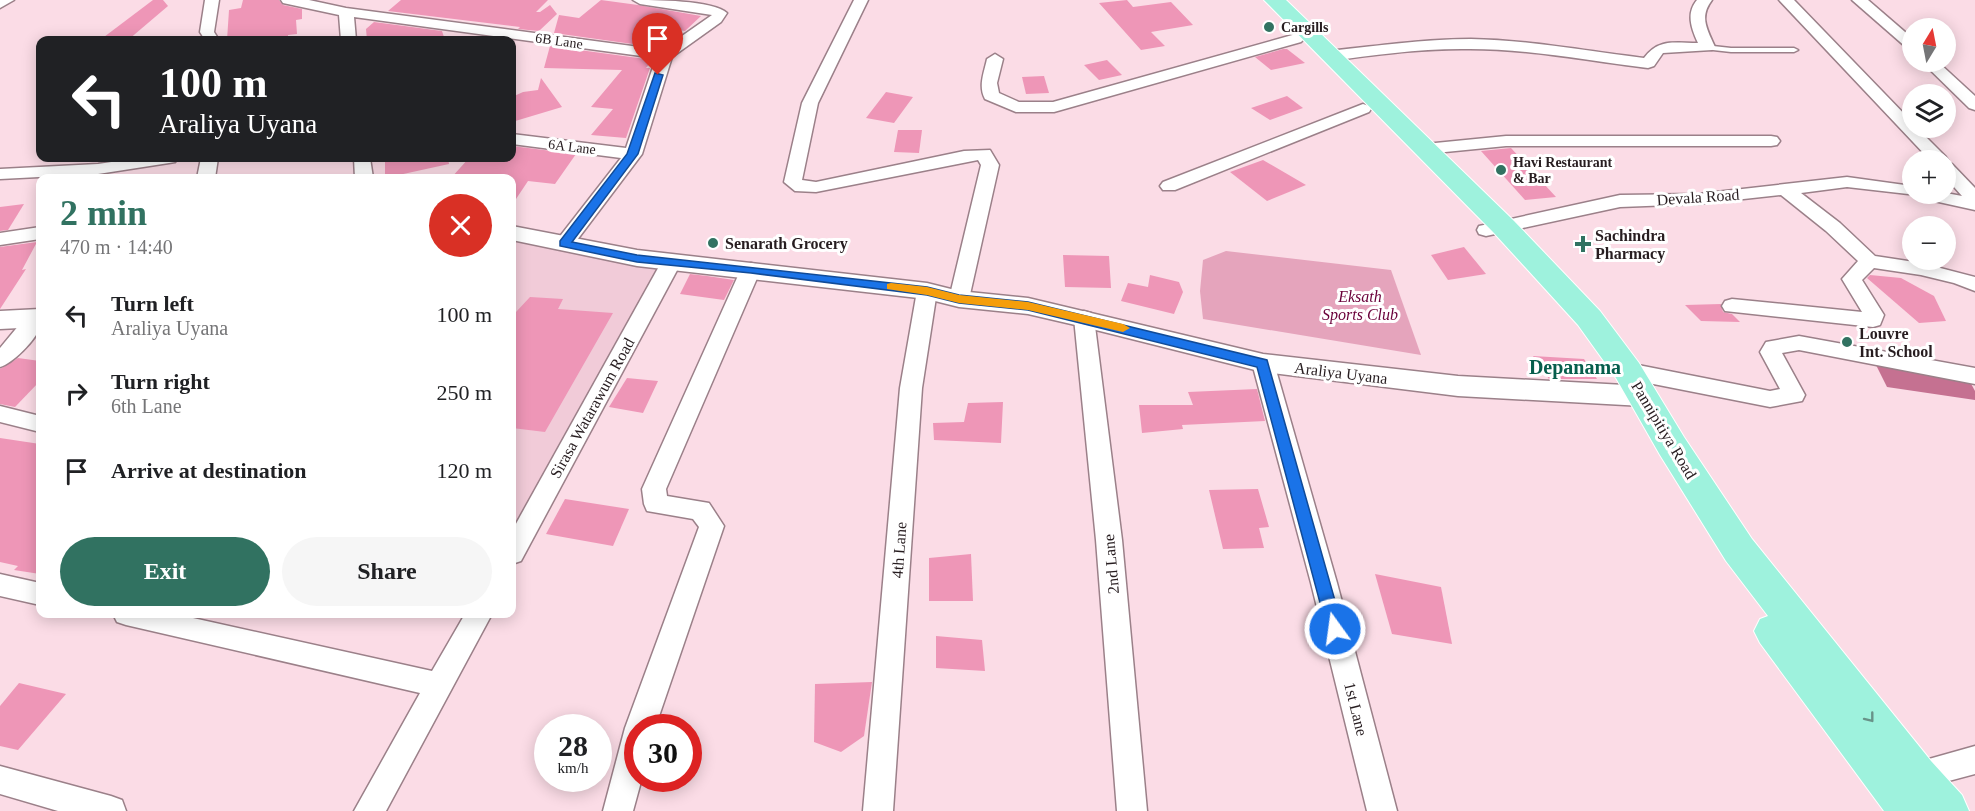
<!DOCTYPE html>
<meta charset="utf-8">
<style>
:root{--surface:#fff;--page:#f6f6f6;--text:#202124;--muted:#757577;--accent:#317261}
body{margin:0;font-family:"Times New Roman",serif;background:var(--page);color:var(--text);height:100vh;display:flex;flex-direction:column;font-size:22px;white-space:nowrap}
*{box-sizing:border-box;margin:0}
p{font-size:20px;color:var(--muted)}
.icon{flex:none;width:33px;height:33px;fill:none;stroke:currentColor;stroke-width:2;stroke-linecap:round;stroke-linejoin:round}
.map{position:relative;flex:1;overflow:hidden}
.sheet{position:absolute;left:36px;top:174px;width:480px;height:444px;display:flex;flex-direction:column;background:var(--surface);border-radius:12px;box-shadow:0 3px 15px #0003}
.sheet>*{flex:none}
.hud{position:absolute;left:36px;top:36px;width:480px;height:126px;border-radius:12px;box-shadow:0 3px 15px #0003;background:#202124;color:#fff;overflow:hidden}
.needle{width:39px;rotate:10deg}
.tools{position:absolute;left:1902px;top:18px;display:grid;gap:12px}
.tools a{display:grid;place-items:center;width:54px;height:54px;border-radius:50%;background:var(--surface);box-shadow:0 3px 15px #0003;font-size:30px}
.speed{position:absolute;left:534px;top:714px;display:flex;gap:12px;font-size:30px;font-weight:700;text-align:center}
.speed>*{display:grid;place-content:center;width:78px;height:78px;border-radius:50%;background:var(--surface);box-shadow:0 3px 15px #0003;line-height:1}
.speed small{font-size:15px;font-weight:400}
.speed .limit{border:9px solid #d22;background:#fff;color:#111}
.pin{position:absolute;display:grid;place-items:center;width:51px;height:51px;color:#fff;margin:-62px -26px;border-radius:50% 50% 50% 0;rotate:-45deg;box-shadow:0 0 6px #0007}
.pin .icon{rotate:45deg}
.me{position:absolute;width:66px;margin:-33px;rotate:346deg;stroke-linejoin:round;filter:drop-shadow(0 0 4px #0008)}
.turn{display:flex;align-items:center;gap:21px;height:126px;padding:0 24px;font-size:27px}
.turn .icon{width:78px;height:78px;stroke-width:2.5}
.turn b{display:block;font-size:42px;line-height:51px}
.round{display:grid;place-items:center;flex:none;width:63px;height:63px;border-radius:32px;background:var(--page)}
.headline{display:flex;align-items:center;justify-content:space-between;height:102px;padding:0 24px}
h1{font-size:36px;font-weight:700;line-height:45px;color:var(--accent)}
.cta{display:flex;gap:12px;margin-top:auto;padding:12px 24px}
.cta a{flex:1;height:69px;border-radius:36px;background:var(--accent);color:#fff;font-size:24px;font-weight:700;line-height:69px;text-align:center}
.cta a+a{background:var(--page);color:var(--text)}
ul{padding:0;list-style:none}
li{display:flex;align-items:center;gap:18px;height:78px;padding:0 24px}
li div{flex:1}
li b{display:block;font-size:22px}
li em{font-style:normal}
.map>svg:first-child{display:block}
.built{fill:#f1cbd8}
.green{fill:#e5a4bc}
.water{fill:#c57191}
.building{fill:#ee96b7}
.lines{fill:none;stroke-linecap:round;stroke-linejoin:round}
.service-casing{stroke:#9b8089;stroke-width:3}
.minor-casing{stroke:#9b8089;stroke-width:3}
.tertiary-casing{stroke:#9b8089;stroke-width:3}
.primary-casing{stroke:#fff;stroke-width:2}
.service{fill:#fff;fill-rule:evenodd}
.minor{fill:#fff;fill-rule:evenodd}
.tertiary{fill:#fff;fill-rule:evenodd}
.primary{fill:#9ef2dd;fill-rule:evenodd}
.oneway{stroke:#689288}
.route{fill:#1a73e8;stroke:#114b97;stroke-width:1.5}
.slow{fill:#f59e0b}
.poi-dot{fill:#317261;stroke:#fff;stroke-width:2}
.labels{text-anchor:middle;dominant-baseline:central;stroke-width:6;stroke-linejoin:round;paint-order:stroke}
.far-poi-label{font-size:14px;font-weight:bold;fill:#271d20;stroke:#fff;text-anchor:start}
.far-street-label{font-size:14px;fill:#271d20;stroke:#fff}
.street-label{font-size:16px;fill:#271d20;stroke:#fff}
.poi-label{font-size:16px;font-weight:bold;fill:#271d20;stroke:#fff;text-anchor:start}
.park-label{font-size:16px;font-style:italic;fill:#6a003a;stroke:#fff}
.quarter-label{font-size:20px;font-weight:bold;fill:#065e4c;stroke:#fff}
</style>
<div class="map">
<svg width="1975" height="811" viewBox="0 0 1975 811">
<rect width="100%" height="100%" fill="#fbdce6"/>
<polygon class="built" points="512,233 667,261 512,529"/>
<polygon class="green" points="1226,251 1391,270 1421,355 1203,319 1200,291 1203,260"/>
<polygon class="water" points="1873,359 1964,371 1975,391 1975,400 1887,387"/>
<g class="building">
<polygon points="153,0 163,0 168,6 128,40 100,40"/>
<polygon points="243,0 279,0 283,5 302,9 302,19 296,20 297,34 288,35 288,40 227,40 229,10 241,8"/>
<polygon points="401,0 548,0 536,12 540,12 550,5 557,14 539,31 518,29 520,27 388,11"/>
<polygon points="601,0 638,5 701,16 685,31 679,30 661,48 554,33 559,15 579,18"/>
<polygon points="1127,0 1133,7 1171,2 1193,25 1151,32 1165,46 1141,50 1099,3"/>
<polygon points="374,22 442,31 445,40 367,40 366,29"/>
<polygon points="550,46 653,60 646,68 650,68 626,138 591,135 613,109 591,107 622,70 544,68"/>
<polygon points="1283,49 1287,49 1305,63 1271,70 1255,57"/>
<polygon points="1107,60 1122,75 1099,80 1084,65"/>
<polygon points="1044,76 1049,93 1026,94 1022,77"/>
<polygon points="541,78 562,107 512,122 512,97 523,92 538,90"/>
<polygon points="886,92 913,97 894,123 866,118"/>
<polygon points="1287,96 1303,108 1270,120 1251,108"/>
<polygon points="898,130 922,130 919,153 894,152"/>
<polygon points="512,146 576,154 555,184 528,181 512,205 512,178 451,178 469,158 512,158"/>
<polygon points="1511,148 1556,197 1525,200 1481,151"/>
<polygon points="404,158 448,158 449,164 385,178 385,162"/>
<polygon points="1263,160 1306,185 1267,201 1230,172"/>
<polygon points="24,204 8,230 0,231 0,207"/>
<polygon points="37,242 22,270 26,269 0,309 0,247"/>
<polygon points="1464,247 1486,274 1448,280 1431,255"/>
<polygon points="1063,255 1109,256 1111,288 1065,287"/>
<polygon points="690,274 707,276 734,280 724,300 680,294"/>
<polygon points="1150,275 1179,282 1183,292 1174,314 1121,301 1128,283 1148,287"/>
<polygon points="1870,275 1901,278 1934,296 1946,321 1919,323 1867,278"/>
<polygon points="530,297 563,299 558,309 613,313 545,432 512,428 512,311 516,312"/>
<polygon points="1721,304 1723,312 1732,314 1740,322 1701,321 1685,305"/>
<polygon points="1533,356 1584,359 1597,379 1549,379"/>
<polygon points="18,358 40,361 40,381 15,407 0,404 0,369"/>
<polygon points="627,378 658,381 643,413 609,407"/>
<polygon points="1257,389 1265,421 1182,425 1183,429 1142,433 1139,405 1193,405 1188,392"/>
<polygon points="1003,402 1001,443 934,440 933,423 964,422 968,403"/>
<polygon points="0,438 40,444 40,574 14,570 18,566 0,562"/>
<polygon points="1258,489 1269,527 1259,528 1264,548 1223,549 1209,490"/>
<polygon points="565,499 629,509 613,546 546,534"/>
<polygon points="971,554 973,601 929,601 929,558"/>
<polygon points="1375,574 1441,587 1452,644 1392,634"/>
<polygon points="936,636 982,640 985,671 936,668"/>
<polygon points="872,682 864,736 841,752 814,742 815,684"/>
<polygon points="19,683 66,694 18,750 0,746 0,706"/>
</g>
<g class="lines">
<g class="service-casing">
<polygon id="service" points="1704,45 1731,48 1794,48 1798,50 1794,52 1731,52 1704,49"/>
</g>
<g class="minor-casing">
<g id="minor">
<polygon points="0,0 14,0 0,8"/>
<polygon points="205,0 219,0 214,32 219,40 205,40 200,32"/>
<path d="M281 0H309L346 8 662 50 712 15 640 4 633 0C654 0 713 0 727 13L721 22 672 57 642 154 571 248H557L554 244 621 158 512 144V134L626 148 656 58 354 17 356 40H341L339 15 283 3Z"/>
<polygon points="854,0 868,0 818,103 802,180 816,182 964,151 990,150 999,165 969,299 966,304 959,306 952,304 949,299 981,165 978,160 816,192 795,191 784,182 802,103"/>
<path d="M1697 0H1712C1699 17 1707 29 1715 47L1712 50 1663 53 1654 66 1648 68C1589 61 1530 49 1470 49 1423 48 1376 55 1329 61L1321 56 1329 51C1376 46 1423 39 1471 39 1529 40 1586 51 1644 58 1659 38 1674 43 1698 43 1691 28 1686 13 1697 0Z"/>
<polygon points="1779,0 1794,0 1912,122 1912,128 1917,128 1945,156 1948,160 1946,163 1952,164 1975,188 1975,210 1925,199 1917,195 1847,187 1801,193 1840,223 1875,256 1921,263 1975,277 1975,291 1954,283 1921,275 1874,268 1862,280 1884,315 1880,325 1873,327 1725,311 1722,306 1725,301 1732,299 1862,312 1842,279 1858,261 1826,231 1781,195 1698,204 1620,207 1486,236 1479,234 1477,230 1479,226 1620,195 1698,194 1847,177 1912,186 1912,194 1946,193 1962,196 1946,178 1946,160 1930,160"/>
<polygon points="1852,0 1868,0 1912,38 1912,49 1907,48"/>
<path d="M1296 34 1304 39 1301 42 1054 112H1016L985 99C978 86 984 73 987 59L995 54 1003 59 997 83 999 93 1019 102H1053Z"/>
<polygon points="1922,62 1938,62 1975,96 1975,110 1969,108"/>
<polygon points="1363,104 1369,106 1371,109 1369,112 1175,190 1163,190 1160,186 1163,182"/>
<polygon points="1506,136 1771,136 1777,137 1780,141 1777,145 1771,146 1506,146 1425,154 1419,153 1416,149 1419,145 1425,144"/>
<polygon points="138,158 178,158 175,162 169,163 98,174 0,179 0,169 98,164"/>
<polygon points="201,158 218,158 215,178 197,178"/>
<polygon points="354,158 370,158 373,178 355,178"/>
<polygon points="40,227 40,239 0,245 0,233"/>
<polygon points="672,255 679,257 682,261 521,561 512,564 512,531 662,261 665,257"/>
<polygon points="751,263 758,265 761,269 666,489 667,496 709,503 724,526 655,728 638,728 638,778 642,778 633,811 603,811 625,728 699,527 693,519 647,511 644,504 642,489 741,269 744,265"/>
<polygon points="927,284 934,286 937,291 922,388 893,811 863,811 900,388 917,291 920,286"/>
<path d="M36 311 40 312C40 316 42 323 40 327 36 340 12 364 0 367V348L29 313Z"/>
<polygon points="1084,311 1091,313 1094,318 1122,540 1147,811 1117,811 1096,540 1074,318 1077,313"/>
<polygon points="1799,336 1975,368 1975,384 1799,350 1782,353 1805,395 1802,401 1770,407 1628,379 1620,376 1617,371 1620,366 1628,363 1770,391 1780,389 1760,352 1766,342"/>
<polygon points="1263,356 1271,358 1274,363 1337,583 1397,811 1367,811 1311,583 1252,363 1255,358"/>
<polygon points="0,406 40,416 40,432 0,422"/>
<polygon points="0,574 40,583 40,605 0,596"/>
<polygon points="113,614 175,614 432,671 465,614 492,614 386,811 354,811 420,693 126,625 117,622"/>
<polygon points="1975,746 1975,774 1915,790 1904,786 1900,776 1904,766"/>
<polygon points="0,766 111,796 122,800 126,811 58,811 0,794"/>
</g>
</g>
<g class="tertiary-casing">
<g id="tertiary">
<polygon points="512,226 637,250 927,283 959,291 1028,298 1263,354 1458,376 1643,386 1653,389 1657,396 1653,403 1643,406 1458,396 1263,372 1084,327 1028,314 959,307 927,299 637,266 512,240"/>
<polygon points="40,309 40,327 0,329 0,311"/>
</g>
</g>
<g class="primary-casing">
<polygon id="primary" points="1264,0 1286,0 1514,221 1600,311 1639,363 1684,437 1752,539 1931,761 1962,795 1969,811 1884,811 1760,643 1754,631 1760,619 1768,616 1726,561 1660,455 1616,378 1578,325 1494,233"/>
</g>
<use href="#service" class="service"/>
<use href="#minor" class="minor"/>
<use href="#tertiary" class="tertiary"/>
<use href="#primary" class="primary"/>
</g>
<defs><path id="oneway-chevron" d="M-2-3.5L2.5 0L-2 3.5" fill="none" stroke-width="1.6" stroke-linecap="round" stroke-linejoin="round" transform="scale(1.5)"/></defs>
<use class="oneway" href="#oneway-chevron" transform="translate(1870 718) rotate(52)"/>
<polygon class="route" points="655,73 663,75 638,154 572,242 637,255 927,287 959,295 1028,302 1267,360 1343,629 1341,634 1335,636 1330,634 1327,629 1257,367 1028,310 959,303 927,295 751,273 637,262 560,246 560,241 627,154"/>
<polygon class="slow" points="891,283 927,287 959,295 1028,302 1123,324 1130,328 1123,332 1028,310 959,303 927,295 887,289 887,284"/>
<g class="poi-dot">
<circle cx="1269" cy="27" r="6"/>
<circle cx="1501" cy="170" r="6"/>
<circle cx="713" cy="243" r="6"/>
<path d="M1580 235h6v6h6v6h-6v6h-6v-6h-6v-6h6z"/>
<circle cx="1847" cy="342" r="6"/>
</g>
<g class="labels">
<g class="far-poi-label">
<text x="1281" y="27">Cargills</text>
<text x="1513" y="162">Havi Restaurant<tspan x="1513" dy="16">&amp; Bar</tspan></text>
</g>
<g class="far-street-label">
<text transform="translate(559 41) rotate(8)">6B Lane</text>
<text transform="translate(572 147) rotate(7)">6A Lane</text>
</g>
<g class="street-label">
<text transform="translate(1698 197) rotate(-4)">Devala Road</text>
<text transform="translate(1341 373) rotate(7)">Araliya Uyana</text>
<text transform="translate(592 408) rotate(-61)">Sirasa Watarawum Road</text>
<text transform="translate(1664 430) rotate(59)">Pannipitiya Road</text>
<text transform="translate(899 550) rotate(-86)">4th Lane</text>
<text transform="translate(1111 564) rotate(-95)">2nd Lane</text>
<text transform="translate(1356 709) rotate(76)">1st Lane</text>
</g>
<g class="poi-label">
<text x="1595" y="235">Sachindra<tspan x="1595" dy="18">Pharmacy</tspan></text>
<text x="725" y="243">Senarath Grocery</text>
<text x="1859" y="333">Louvre<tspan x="1859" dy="18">Int. School</tspan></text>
</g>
<g class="park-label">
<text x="1360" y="296">Eksath<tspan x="1360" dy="18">Sports Club</tspan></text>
</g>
<g class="quarter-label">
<text x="1575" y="367">Depanama</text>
</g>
</g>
</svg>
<div class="tools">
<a><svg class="needle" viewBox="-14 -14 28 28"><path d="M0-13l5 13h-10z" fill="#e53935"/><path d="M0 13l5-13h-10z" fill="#757577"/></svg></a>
<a><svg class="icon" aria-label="layers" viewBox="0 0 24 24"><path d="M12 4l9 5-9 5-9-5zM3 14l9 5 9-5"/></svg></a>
<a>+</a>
<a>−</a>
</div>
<div class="speed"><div>28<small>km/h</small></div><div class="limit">30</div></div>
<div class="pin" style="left:658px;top:75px;background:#d93025"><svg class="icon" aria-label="arrive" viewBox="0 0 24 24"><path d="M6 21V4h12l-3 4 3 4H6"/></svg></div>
<svg class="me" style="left:1335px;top:629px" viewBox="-20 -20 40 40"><circle r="17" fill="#1a73e8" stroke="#fff" stroke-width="3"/><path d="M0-11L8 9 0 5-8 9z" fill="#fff"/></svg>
<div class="hud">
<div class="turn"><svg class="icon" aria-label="left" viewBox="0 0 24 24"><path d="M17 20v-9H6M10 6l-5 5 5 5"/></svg><div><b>100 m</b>Araliya Uyana</div></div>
</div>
<section class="sheet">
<div class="headline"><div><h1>2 min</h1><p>470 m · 14:40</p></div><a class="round" style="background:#d93025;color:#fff"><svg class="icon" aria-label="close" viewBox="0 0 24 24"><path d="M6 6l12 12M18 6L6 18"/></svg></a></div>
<ul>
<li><svg class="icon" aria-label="left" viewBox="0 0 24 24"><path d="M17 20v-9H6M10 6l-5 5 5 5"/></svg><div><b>Turn left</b><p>Araliya Uyana</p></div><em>100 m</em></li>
<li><svg class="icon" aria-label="right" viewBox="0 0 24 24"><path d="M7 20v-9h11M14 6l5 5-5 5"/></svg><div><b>Turn right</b><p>6th Lane</p></div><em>250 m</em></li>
<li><svg class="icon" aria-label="arrive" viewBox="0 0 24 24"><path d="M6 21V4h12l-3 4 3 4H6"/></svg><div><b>Arrive at destination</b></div><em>120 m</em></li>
</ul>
<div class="cta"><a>Exit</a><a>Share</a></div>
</section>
</div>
